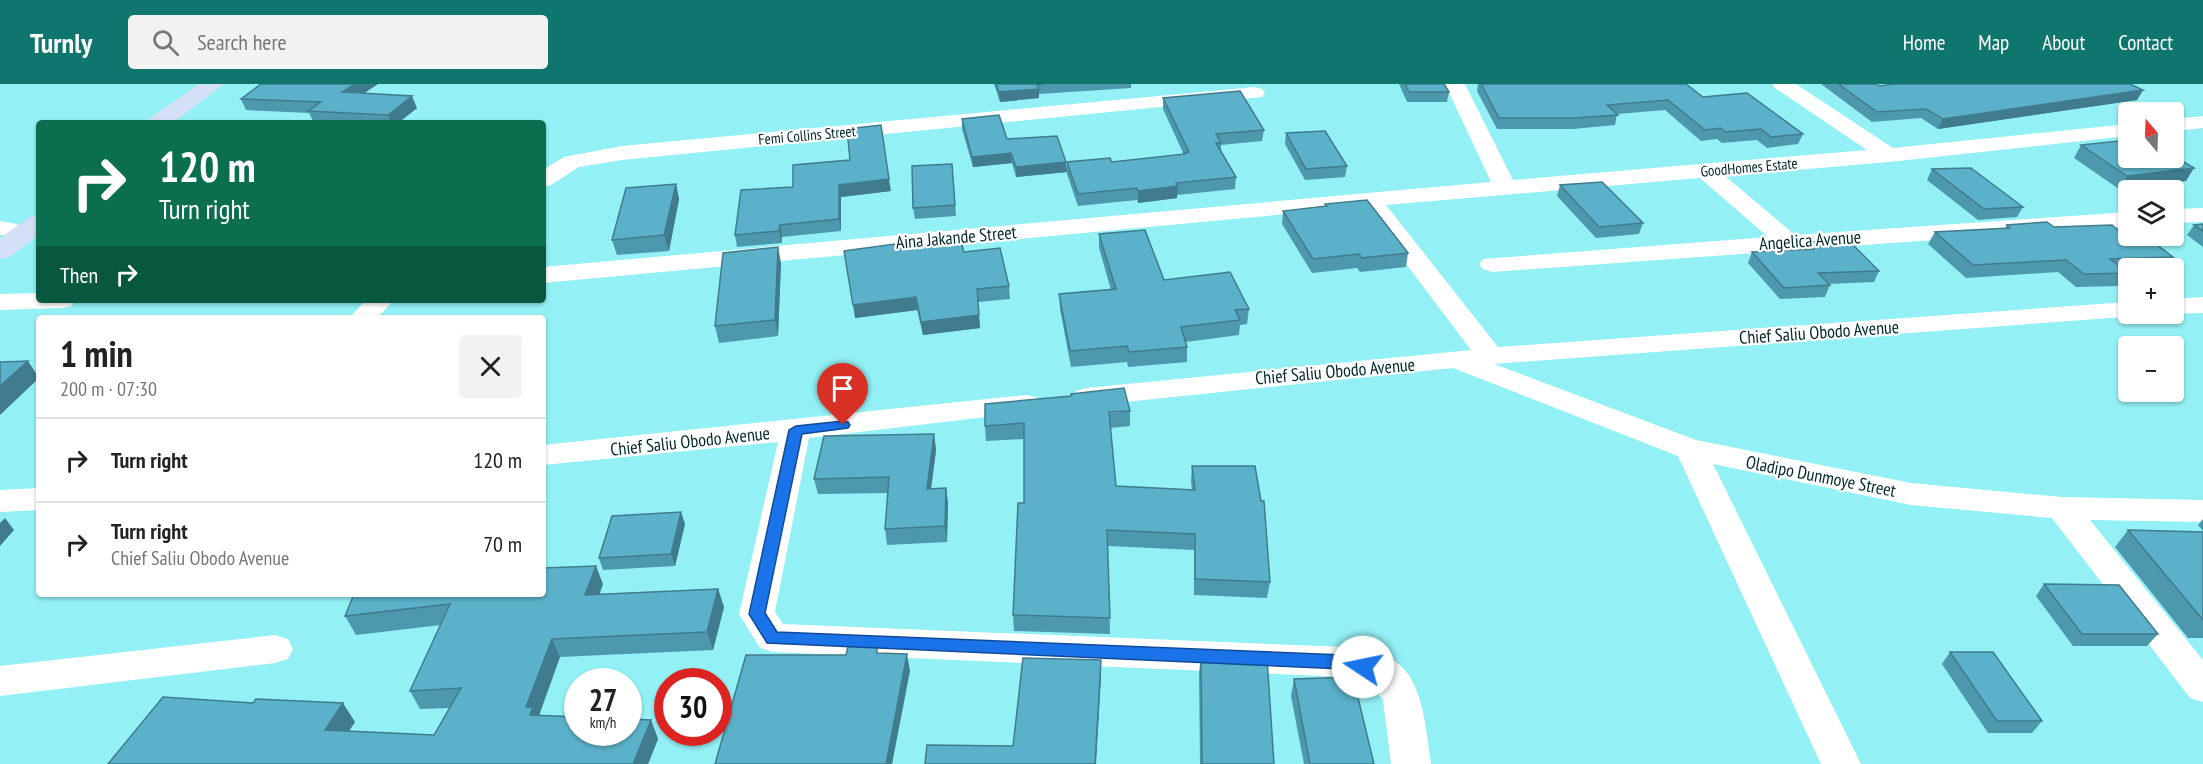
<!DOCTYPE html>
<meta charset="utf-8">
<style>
:root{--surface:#fff;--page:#f2f2f2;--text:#222;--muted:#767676;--line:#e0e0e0;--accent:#0f766e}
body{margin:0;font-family:"PT Sans Narrow",sans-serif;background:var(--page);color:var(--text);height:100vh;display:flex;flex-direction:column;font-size:22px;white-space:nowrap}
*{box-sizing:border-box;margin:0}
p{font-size:20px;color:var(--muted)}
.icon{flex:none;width:33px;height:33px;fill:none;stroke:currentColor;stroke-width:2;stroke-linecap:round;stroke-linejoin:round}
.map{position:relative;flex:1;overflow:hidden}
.side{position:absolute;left:36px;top:231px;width:510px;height:282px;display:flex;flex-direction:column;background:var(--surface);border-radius:6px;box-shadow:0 2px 4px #0004}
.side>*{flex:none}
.hud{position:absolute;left:36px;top:36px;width:510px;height:183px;border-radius:6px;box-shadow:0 2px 4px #0004;background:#0b6e4f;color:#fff;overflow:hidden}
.needle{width:39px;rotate:341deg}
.controls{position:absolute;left:2118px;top:18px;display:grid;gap:12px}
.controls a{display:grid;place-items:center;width:66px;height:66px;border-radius:6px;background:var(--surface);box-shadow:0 2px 4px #0004;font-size:30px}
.speed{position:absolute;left:564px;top:584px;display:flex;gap:12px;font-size:30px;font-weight:700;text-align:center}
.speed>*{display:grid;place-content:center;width:78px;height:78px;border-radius:50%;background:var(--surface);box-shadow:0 2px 4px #0004;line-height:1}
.speed small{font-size:15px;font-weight:400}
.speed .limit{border:9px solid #d22;background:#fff;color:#111}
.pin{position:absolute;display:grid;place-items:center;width:51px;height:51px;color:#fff;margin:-62px -26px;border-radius:50% 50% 50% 0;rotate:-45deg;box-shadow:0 0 6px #0007}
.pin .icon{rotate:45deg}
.me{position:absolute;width:66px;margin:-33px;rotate:281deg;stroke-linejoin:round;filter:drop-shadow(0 0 4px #0008)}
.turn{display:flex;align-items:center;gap:21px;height:126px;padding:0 24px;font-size:27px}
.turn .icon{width:78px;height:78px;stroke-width:2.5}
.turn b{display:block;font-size:42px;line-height:51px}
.then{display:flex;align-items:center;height:57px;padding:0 24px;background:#0003;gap:12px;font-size:22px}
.round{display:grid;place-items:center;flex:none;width:63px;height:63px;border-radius:6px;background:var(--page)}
.head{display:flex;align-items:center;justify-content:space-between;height:102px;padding:0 24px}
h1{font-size:36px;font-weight:700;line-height:45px}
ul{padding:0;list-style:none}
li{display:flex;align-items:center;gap:18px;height:84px;padding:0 24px;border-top:2px solid var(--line)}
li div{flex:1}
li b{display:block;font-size:22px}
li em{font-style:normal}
header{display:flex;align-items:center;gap:36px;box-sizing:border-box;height:84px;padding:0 30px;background:var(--accent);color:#fff}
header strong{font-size:28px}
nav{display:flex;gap:33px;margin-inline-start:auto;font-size:21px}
.search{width:420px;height:54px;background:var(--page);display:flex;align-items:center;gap:15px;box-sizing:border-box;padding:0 21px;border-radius:6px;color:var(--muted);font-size:22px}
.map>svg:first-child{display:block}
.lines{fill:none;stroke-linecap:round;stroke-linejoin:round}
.minor{fill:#fff;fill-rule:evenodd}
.major{fill:#d3e0f5;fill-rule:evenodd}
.wall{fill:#4e98ad}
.shaded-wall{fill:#407c8d}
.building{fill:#5bb1c9;stroke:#407c8d;stroke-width:1.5}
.route{fill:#1a73e8;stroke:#114b97;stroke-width:1.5}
.labels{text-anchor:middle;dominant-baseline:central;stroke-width:4.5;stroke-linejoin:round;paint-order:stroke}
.far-street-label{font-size:15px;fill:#002729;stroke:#fff}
.street-label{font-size:18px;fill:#002729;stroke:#fff}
</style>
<header>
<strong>Turnly</strong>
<div class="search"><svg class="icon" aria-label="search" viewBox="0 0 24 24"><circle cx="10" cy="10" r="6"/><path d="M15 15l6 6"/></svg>Search here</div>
<nav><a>Home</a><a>Map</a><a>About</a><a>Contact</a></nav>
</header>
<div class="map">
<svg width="2203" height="680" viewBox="0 0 2203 680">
<rect width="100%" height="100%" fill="#93f1f5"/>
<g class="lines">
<g class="minor">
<polygon points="1445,0 1465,0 1513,96 1867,66 1775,4 1772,0 1796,0 1893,64 2128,40 2128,52 1889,78 1725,92 1795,151 2128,128 2128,142 1492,188 1483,185 1479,180 1483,175 1768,153 1700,94 1386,121 1498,263 2128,218 2128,230 2139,230 2137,232 1494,280 1696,356 1911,399 2062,413 2203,416 2203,438 2090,436 2203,576 2203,618 2190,614 2052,434 1911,421 1713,380 1861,680 1821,680 1678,372 1453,284 1086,322 1076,319 1071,313 1076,307 1086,304 1471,266 1363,123 543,199 543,183 1491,98"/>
<polygon points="1255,3 1262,5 1265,9 1262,13 622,76 579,83 551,101 543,103 543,86 564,73 622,62"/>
<polygon points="2203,32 2203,44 2174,47 2174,35"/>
<polygon points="2203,124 2203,138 2174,139 2174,125"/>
<polygon points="0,137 17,140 20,145 17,150 0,151"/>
<polygon points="39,209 39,216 75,216 71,222 62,224 0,226 0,210"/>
<polygon points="2203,213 2203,229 2168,230 2174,230 2174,215"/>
<polygon points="366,216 394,216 377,234 349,234"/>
<path d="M1026 311 1036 313 1041 320 1036 327 809 354 775 528 783 540 1344 563C1359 567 1380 569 1394 577 1424 594 1426 649 1431 680H1391L1383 616 1370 600 1344 593 773 568 760 564 739 530 778 358 543 381V361Z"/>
<polygon points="39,404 39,426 0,428 0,406"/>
<polygon points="275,551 288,555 293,565 288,575 275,579 0,612 0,582"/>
</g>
<g class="major">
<polygon points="199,0 224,0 173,39 146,39 150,34"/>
<polygon points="39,131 39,151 10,173 0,175 0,154 30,133"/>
</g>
</g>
<g class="wall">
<polygon points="261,0 378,0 363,10 417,24 398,39 314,39 309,29 246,26 241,15"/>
<polygon points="994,0 1131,0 1131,4 1039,10 1039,14 1000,18"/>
<polygon points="1399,0 1444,0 1449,8 1447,18 1407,18"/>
<polygon points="1478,0 1686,0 1703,13 1803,50 1798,60 1767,64 1757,56 1722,59 1717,55 1701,57 1665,26 1617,30 1615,41 1573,45 1497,45 1477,7"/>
<polygon points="1821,0 1877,0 1879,2 2143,6 2137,16 1938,45 1921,34 1872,38"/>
<polygon points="1163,14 1264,46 1262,57 1221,61 1221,66 1236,93 1235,105 1177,111 1177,114 1138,119 1137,116 1078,122 1067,90 1067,78 1112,78 1184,71 1163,25"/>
<polygon points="962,35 1007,55 1066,78 1067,88 1016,93 1012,79 973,83 962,45"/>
<polygon points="1286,49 1347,82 1345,93 1305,96 1285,60"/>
<polygon points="2081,61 2186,97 2119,105 2074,74"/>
<polygon points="952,80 956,132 915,135 913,124"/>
<polygon points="1932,85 2023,123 2017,133 1978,136 1927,96"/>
<polygon points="676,100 679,115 669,167 617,171 612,156"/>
<polygon points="1560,101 1643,139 1639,150 1596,154 1557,112"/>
<polygon points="741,106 891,107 841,113 841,147 782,153 782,159 737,163 735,151"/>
<polygon points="1325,120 1408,169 1406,183 1360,188 1357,184 1312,189 1282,140 1283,127 1325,122"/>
<polygon points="2203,140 2203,163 2187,151 2194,141"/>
<polygon points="2007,141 2120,148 2173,173 2166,184 2128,184 2128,187 2125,187 2128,189 2119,202 2076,203 2058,188 1966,194 1928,160 1935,148 2005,144"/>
<polygon points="1099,150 1164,196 1249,225 1247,240 1240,241 1239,251 1186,258 1187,263 1187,278 1128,283 1127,278 1071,283 1060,225 1059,210 1111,206 1099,164"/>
<polygon points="1807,158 1879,187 1874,198 1828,200 1830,201 1825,213 1780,215 1748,179 1752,168 1804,166"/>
<polygon points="896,165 1009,202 1010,215 978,218 980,244 923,251 917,226 855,234"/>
<polygon points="781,179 778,252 719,259 715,242"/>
<polygon points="1130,327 1130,342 1110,344 1116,402 1192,406 1191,398 1192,382 1270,498 1267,514 1194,511 1194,466 1108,462 1110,550 1014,547 1013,531 1024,419 1024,355 986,357 985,342"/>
<polygon points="934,350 936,366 931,405 946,404 948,419 947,458 887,461 885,445 888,409 818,410 814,395"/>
<polygon points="2203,435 2203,447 2198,441"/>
<polygon points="685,440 675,482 603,486 599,474"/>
<polygon points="2128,446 2203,448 2203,554 2188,554 2115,463"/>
<polygon points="603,500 599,510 718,505 724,523 713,566 560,573 539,632 651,636 658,655 648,680 108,680 355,638 348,647 434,651 450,624 420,625 410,607 441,541 356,551 345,532"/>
<polygon points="2044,500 2158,550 2147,562 2073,562 2036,512"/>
<polygon points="1950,568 2042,637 2032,649 1988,649 1942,580"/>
<polygon points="1201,572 1274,680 1200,680 1199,589"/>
<polygon points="1294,595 1374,680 1304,680 1291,612"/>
</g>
<g class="shaded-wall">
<polygon points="355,0 378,0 347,20 342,8"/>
<polygon points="1039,5 1039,14 1000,18 999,8"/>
<polygon points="2143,6 2137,16 1938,45 1943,35"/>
<polygon points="412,12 417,24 398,39 391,39 388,31"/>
<polygon points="1011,69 1012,79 973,83 972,73"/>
<polygon points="1066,78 1067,88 1016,93 1016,83"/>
<polygon points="2194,84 2186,97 2119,105 2127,92"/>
<polygon points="889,95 891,107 841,113 841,147 839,135 839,101"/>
<polygon points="676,100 679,115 669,167 664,151"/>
<polygon points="1178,102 1177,114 1138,119 1138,107"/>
<polygon points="780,141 782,153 782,159 779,147"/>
<polygon points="778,163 781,179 778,252 775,236"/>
<polygon points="916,213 917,226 855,234 853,221"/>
<polygon points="979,231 980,244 923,251 921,238"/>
<polygon points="28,277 39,294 0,331 0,302"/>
<polygon points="934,350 936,366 929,420 927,405"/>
<polygon points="946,404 948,419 947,458 945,442"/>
<polygon points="681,428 685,440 675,482 671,470"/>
<polygon points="5,434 14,446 0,462 0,439"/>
<polygon points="596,482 603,500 593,529 585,511"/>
<polygon points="718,505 724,523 713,566 707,548"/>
<polygon points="552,555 560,573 538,633 539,649 526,623"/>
<polygon points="907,570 910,587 892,680 886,680"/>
<polygon points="1101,576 1101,593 1096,680 1095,680"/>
<polygon points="343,619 355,638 338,664 325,646"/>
<polygon points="651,636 658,655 648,680 633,680"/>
</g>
<g class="building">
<polygon points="261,0 355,0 342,8 412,12 388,31 308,27 321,18 241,15"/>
<polygon points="996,0 1045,0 1037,1 1039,5 999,8"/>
<polygon points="1405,0 1444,0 1449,8 1409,8"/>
<polygon points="1481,0 1686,0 1703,13 1747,9 1803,50 1771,53 1761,45 1725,48 1721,44 1705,46 1668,16 1607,21 1618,31 1575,34 1499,34"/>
<polygon points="1838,0 1877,0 1879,2 1895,0 2130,0 2143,6 1943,35 1926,25 1877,28"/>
<polygon points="1240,7 1264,46 1216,50 1221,59 1216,59 1236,93 1176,99 1178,102 1138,107 1137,104 1078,110 1067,78 1110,74 1112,78 1185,70 1184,69 1189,68 1163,14"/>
<polygon points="999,31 1007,55 1057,52 1066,78 1016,83 1011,69 972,73 962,35"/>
<polygon points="881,41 889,95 839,101 839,135 780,141 779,147 735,151 741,106 793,103 793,81 850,76 847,45"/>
<polygon points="1325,47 1347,82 1306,85 1286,49"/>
<polygon points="2128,56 2128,74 2174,74 2174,72 2194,84 2127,92 2081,61"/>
<polygon points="952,80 955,121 913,124 912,82"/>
<polygon points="1971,84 2023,123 1984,125 1932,85"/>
<polygon points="1602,98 1643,139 1599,143 1560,101"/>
<polygon points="676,100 664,151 612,156 626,104"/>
<polygon points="1367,116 1408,169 1362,174 1359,170 1313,175 1283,127 1327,122 1325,120"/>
<polygon points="2047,138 2054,143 2112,141 2120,148 2128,147 2128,152 2145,152 2173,173 2110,175 2128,189 2084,190 2066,176 1973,181 1935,148 2010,144 2007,141"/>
<polygon points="2203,140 2203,147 2194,141"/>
<polygon points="1145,146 1164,196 1230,188 1249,225 1235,226 1240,236 1181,243 1187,263 1129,268 1127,262 1070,267 1059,210 1116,205 1099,150"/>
<polygon points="1849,157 1879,187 1818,189 1830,201 1784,204 1752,168 1814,165 1807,158"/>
<polygon points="961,158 964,168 1000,164 1009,202 977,205 979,231 921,238 916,213 853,221 844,167 895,160 896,165"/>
<polygon points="778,163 775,236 715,242 723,169"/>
<polygon points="28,277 0,302 0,278"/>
<polygon points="1124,304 1130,327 1109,328 1116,402 1195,406 1192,382 1255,382 1261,417 1264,417 1270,498 1195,495 1195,450 1107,446 1110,534 1013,531 1018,419 1024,419 1024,339 985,342 985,320 1071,312 1071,310"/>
<polygon points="934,350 927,405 946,404 945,442 885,445 889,393 814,395 824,352"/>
<polygon points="681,428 671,470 599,474 612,432"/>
<polygon points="2128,446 2203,448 2203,536"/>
<polygon points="596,482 585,511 718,505 707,548 552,555 526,623 533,623 530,631 578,633 578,648 628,648 628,635 651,636 633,680 108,680 163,613 253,619 256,615 343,619 325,646 434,651 461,604 410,607 450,520 345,532 354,510 543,510 543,484"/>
<polygon points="2044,500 2119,501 2158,550 2082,550"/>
<polygon points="848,562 877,563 877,569 907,570 886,680 715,680 746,571 846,571"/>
<polygon points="1950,568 1993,568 2042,637 1997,637"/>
<polygon points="1201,572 1267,574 1274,680 1202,680"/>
<polygon points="1023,574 1101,576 1095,680 925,680 927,661 1013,662"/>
<polygon points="1353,593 1374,680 1310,680 1294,595"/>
</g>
<polygon class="route" points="843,337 848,338 850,341 848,344 802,350 765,529 777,548 1344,571 1369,578 1371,583 1369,588 1363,590 1344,585 767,559 749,530 789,346 796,342"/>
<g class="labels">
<g class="far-street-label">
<text transform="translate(807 51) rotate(-5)">Femi Collins Street</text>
<text transform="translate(1749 83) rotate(-5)">GoodHomes Estate</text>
</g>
<g class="street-label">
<text transform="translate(956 153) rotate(-5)">Aina Jakande Street</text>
<text transform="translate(1810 156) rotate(-4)">Angelica Avenue</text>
<text transform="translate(1819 248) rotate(-4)">Chief Saliu Obodo Avenue</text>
<text transform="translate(1335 287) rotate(-5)">Chief Saliu Obodo Avenue</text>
<text transform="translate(690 357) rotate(-6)">Chief Saliu Obodo Avenue</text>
<text transform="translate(1821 392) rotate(11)">Oladipo Dunmoye Street</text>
</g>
</g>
</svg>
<div class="controls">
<a><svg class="needle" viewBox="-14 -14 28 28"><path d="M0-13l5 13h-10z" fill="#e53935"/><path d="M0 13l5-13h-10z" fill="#767676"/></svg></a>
<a><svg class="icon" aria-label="layers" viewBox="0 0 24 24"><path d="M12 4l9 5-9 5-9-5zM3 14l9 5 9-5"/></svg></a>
<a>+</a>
<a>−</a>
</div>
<div class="speed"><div>27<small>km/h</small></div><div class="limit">30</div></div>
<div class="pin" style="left:843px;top:341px;background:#d93025"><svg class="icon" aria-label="arrive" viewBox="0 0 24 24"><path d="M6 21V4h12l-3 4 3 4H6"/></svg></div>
<svg class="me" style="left:1363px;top:583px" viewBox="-20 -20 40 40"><circle r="19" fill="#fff"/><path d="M0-13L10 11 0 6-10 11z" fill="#1a73e8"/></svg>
<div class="hud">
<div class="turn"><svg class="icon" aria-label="right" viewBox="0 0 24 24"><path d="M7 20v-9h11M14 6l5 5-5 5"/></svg><div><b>120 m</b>Turn right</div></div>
<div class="then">Then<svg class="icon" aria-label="right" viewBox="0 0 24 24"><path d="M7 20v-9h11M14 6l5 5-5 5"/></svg></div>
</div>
<section class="side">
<div class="head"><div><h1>1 min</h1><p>200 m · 07:30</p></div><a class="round"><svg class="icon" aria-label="close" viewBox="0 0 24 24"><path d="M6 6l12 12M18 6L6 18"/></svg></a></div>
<ul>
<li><svg class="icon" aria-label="right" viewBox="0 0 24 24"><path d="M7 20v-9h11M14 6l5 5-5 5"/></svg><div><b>Turn right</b></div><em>120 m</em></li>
<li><svg class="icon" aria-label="right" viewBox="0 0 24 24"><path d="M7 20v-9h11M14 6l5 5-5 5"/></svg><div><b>Turn right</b><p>Chief Saliu Obodo Avenue</p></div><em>70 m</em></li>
</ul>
</section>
</div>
